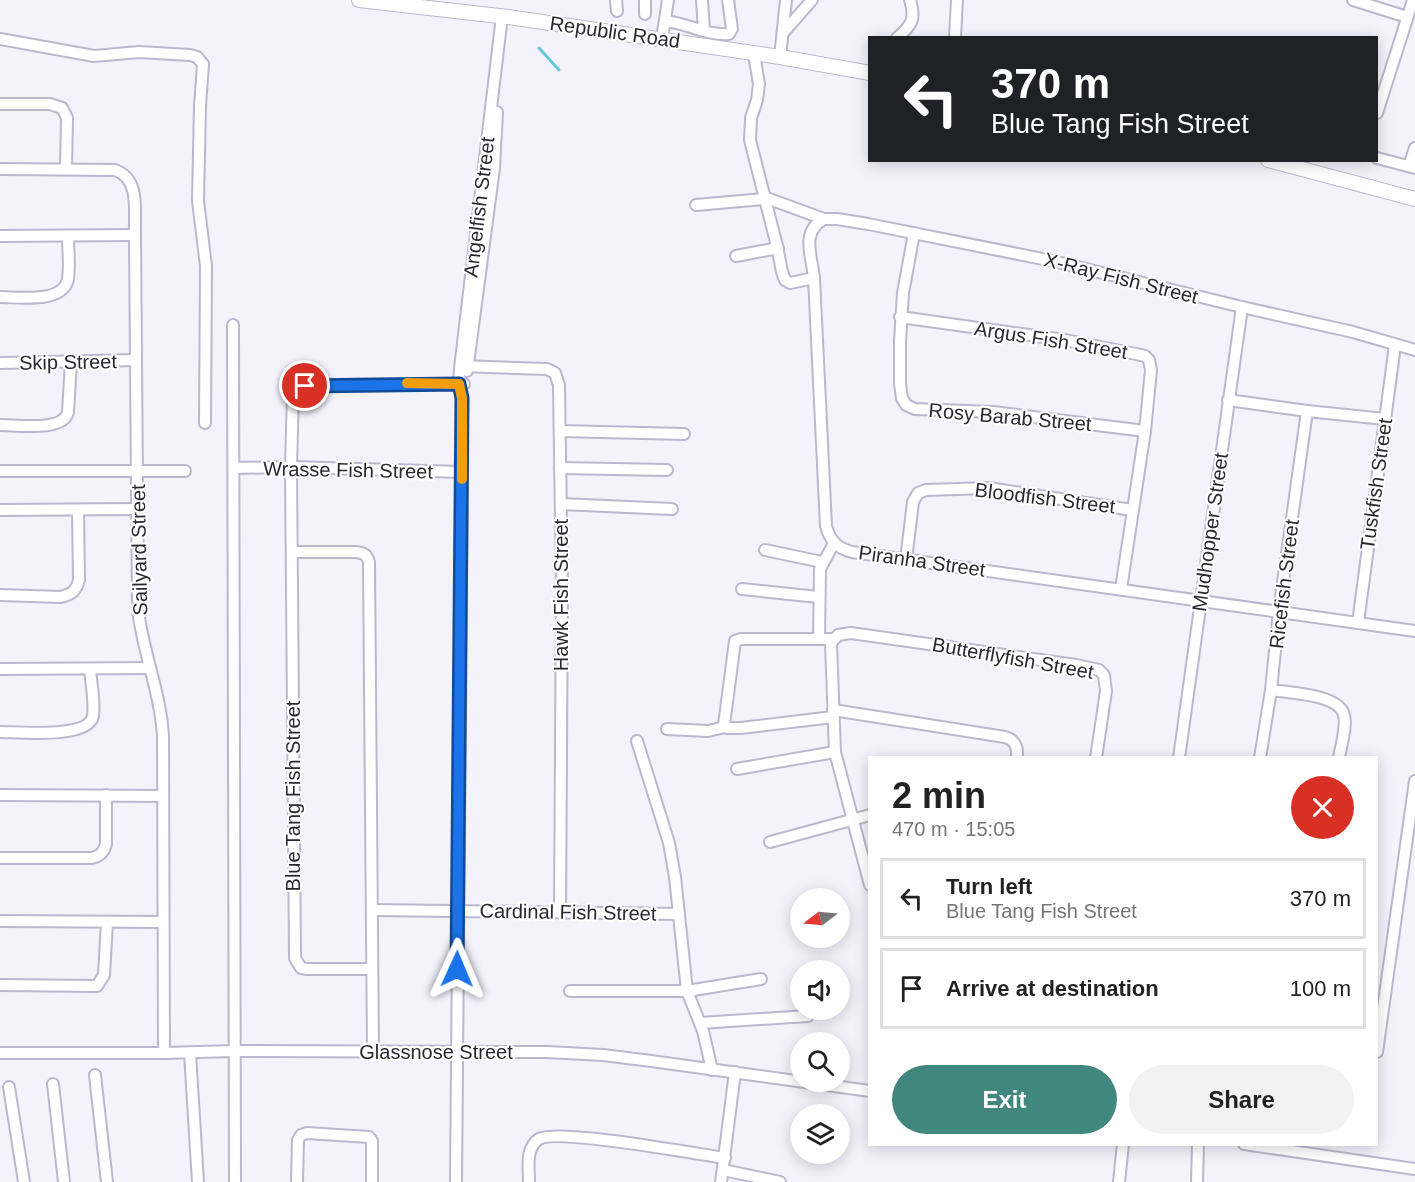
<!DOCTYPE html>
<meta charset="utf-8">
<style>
:root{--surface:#fff;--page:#f2f2f2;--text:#222;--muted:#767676;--line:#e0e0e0;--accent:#42877d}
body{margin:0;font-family:Helvetica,sans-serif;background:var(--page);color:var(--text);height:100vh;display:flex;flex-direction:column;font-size:22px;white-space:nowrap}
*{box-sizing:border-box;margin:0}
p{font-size:20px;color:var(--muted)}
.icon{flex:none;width:33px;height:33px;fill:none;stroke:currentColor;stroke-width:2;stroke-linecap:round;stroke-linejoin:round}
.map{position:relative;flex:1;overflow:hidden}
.details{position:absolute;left:868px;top:756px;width:510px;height:390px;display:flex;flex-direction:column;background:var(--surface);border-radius:0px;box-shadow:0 3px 15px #0003}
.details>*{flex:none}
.hud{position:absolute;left:868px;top:36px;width:510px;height:126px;border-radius:0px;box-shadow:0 3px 15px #0003;background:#202124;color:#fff;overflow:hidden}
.needle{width:39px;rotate:254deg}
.tools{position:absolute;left:790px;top:888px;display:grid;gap:12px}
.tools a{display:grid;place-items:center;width:60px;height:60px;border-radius:50%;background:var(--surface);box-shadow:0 3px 15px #0003;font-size:30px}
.pin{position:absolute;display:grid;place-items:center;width:51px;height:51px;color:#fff;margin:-26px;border:3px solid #fff;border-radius:50%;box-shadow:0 2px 6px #0007}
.me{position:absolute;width:66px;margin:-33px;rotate:1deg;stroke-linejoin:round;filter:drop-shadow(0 0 4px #0008)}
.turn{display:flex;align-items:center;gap:21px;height:126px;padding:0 24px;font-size:27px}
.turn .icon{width:78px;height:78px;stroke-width:2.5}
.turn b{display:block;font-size:42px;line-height:51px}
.round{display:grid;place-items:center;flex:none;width:63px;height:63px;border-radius:32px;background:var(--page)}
.head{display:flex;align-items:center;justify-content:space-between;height:102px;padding:0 24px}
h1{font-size:36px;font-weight:800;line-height:45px}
.action{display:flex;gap:12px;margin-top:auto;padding:12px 24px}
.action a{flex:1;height:69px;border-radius:36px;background:var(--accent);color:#fff;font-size:24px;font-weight:800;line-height:69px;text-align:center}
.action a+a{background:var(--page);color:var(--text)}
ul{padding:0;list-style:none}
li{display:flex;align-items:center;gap:18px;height:81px;margin:0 12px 9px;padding:0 12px;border:3px solid var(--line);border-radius:0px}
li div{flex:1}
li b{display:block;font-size:22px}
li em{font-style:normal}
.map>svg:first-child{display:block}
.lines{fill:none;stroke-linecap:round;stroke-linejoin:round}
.stream{stroke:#65c8db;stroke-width:3}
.minor-casing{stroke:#bbb8ce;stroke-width:14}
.tertiary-casing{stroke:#bbb8ce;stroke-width:16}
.minor{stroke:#fff;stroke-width:10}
.tertiary{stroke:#fff;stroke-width:14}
.route-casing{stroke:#114b97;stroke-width:15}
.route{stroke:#1a73e8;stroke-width:10}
.slow{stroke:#f59e0b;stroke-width:10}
.labels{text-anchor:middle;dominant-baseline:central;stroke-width:4.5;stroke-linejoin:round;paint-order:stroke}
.street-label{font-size:20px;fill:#2a2931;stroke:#fff}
</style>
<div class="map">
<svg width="1415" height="1182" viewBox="0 0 1415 1182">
<rect width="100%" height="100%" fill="#f4f3fc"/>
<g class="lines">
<polyline class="stream" points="539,48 559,70"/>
<g class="minor-casing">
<g id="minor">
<polyline points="616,0 617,11"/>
<polyline points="702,0 704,31"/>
<polyline points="1353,0 1407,17"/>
<polyline points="645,14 645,0"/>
<path d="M665 21C687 23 707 36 729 34L732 29 728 0"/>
<polyline points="783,33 812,0"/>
<path d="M897 38C912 25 916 19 910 0"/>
<polyline points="955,38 957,0"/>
<polyline points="0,39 94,56 139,52 190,55 197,57 203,64 200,106 198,201 206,266 205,423"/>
<polyline points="662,39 668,0"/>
<polyline points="754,54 759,84 757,100 751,118 750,140 777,246 782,272 785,280 790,283 814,278"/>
<polyline points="780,57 786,0"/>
<polyline points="0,104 50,104 62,108 67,118 66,169"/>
<polyline points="1377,113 1413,0"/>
<polyline points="1377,158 1415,168"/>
<polyline points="1409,166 1415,148"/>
<path d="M0 169 115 170C141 179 134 212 135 235L138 610C143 653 161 694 163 737L164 1053"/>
<polyline points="764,197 824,219 837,219 868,224 1053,261 1242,307 1353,332 1415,350"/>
<polyline points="696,205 764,199"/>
<path d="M824 219C800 232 812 256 814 278L826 526C830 541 837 548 852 552L1415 631"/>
<polyline points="914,233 903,293 900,341 900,384 902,398 906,405 915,409 993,412 1145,431"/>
<polyline points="0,236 135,235"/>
<polyline points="736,256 778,248"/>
<path d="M0 297C19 297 63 304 68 279 70 265 68 250 68 236"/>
<polyline points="900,317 1065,340 1136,354 1145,356 1149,360 1151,370 1145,431 1121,589"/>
<polyline points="233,325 235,1182"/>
<polyline points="0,363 136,360"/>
<polyline points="461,366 547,369 555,373 559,385 562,587 560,912"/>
<polyline points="467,371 494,168 497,112"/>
<polyline points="1228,400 1307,411 1385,419"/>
<path d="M0 425C17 425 64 432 68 412L71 362"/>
<polyline points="560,431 684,434"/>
<polyline points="234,468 291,467 462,472"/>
<polyline points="560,468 667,470"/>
<polyline points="0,471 185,471"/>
<polyline points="561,504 672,509"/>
<polyline points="0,510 136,509"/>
<polyline points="765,550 822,562"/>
<path d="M292 552H356C363 553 367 554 369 562L373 1052"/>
<polyline points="906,560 913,502 918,493 926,490 989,488 1132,510"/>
<polyline points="742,589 818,597"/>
<path d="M0 595 61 597C72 594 76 591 79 580L78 510"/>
<polyline points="1358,623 1395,345"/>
<polyline points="819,639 820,569 834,543"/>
<polyline points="833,639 741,639 735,641 724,725 727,728 741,728 833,717"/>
<polyline points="0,669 150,668"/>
<path d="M1271 690C1289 693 1339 694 1344 715 1347 727 1341 745 1339 758"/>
<path d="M833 710 1005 737C1015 740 1018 747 1017 758"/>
<polyline points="667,729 708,731 725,727"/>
<path d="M0 732C18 732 89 739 93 716 95 701 91 683 90 669"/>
<polyline points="637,741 669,843 675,877 687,991 703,1031 712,1070"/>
<polyline points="1179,758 1242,307"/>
<polyline points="1260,758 1271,690 1279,611 1307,411"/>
<polyline points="737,769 835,752"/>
<polyline points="0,795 163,796"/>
<polyline points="770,842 870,815"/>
<path d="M0 858H92C100 856 104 852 106 844V795"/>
<polyline points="870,885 835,752 831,643 838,635 851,633 1076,665 1099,670 1104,675 1106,691 1096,758"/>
<polyline points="372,910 679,914"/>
<polyline points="0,921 163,922"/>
<polyline points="372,969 307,969 301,968 295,958 291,467 293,393 300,387 309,385 464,384"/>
<polyline points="0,985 97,986 104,975 107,922"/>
<polyline points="570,991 687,991 761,979"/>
<polyline points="700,1023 808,1016"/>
<polyline points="1377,1052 1415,781"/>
<polyline points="0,1053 164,1053 234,1051 547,1052 603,1055 651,1061 870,1091"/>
<polyline points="190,1053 198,1182"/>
<polyline points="95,1075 107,1182"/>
<polyline points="53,1084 64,1182"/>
<polyline points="9,1087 24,1182"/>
<polyline points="1244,1144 1415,1169"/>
<polyline points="723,1170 780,1182"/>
<polyline points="297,1182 298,1140 301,1135 307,1133 369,1137 372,1141 372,1182"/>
<polyline points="456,1182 462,472 462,398 459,383 460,368 502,16"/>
<path d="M529 1182C529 1168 525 1148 539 1139 556 1128 697 1154 725 1158"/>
<polyline points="721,1182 735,1072"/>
<polyline points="1119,1182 1123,1144"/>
<polyline points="1197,1182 1198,1144"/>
</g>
</g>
<g class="tertiary-casing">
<g id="tertiary">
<polyline points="359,0 508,17 780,57 870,73"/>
<polyline points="1268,160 1415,199"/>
</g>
</g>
<use href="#minor" class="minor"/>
<use href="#tertiary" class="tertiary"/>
</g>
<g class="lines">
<g class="route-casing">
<polyline id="route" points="305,386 459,384 462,398 457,969"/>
</g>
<use href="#route" class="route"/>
<polyline class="slow" points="407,383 459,384 462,398 462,479"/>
</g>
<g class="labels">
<g class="street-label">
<text transform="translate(615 32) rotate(8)">Republic Road</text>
<text transform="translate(479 207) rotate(-83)">Angelfish Street</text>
<text transform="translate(1121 278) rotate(14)">X-Ray Fish Street</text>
<text transform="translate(1051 340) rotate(9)">Argus Fish Street</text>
<text transform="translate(68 362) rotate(-1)">Skip Street</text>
<text transform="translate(1010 417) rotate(5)">Rosy Barab Street</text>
<text transform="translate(348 470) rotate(1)">Wrasse Fish Street</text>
<text transform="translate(1376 484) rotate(-82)">Tuskfish Street</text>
<text transform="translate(1045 498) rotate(7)">Bloodfish Street</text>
<text transform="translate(1210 532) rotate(-82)">Mudhopper Street</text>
<text transform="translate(139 550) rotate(-91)">Sailyard Street</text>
<text transform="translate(922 561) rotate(8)">Piranha Street</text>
<text transform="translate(1284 584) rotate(-83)">Ricefish Street</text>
<text transform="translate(561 595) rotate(-90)">Hawk Fish Street</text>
<text transform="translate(1013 658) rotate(10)">Butterflyfish Street</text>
<text transform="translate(293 796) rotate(-90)">Blue Tang Fish Street</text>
<text transform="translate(568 912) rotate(1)">Cardinal Fish Street</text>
<text x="436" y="1052">Glassnose Street</text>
</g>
</g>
</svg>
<div class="tools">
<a><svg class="needle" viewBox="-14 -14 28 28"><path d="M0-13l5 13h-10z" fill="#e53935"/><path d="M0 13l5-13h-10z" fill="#767676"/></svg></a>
<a><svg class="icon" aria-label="sound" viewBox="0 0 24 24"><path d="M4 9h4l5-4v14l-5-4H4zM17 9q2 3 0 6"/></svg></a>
<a><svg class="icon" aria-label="search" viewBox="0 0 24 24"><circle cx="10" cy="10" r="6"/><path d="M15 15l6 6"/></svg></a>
<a><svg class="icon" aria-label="layers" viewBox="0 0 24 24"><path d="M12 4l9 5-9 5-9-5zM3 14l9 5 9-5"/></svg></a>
</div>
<div class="pin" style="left:305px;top:386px;background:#d93025"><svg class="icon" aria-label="arrive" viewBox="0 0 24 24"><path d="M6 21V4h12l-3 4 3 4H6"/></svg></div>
<svg class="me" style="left:457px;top:969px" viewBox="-20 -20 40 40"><path d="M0-17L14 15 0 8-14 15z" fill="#1a73e8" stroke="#fff" stroke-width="4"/></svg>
<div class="hud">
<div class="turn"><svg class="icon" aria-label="left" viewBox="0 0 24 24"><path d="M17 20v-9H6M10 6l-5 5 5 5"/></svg><div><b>370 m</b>Blue Tang Fish Street</div></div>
</div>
<section class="details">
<div class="head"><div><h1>2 min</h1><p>470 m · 15:05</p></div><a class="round" style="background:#d93025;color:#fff"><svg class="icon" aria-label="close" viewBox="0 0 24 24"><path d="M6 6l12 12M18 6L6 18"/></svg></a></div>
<ul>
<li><svg class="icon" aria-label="left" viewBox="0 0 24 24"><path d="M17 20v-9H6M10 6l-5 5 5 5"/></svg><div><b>Turn left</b><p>Blue Tang Fish Street</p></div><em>370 m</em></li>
<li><svg class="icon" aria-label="arrive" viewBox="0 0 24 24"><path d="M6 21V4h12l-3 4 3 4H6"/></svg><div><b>Arrive at destination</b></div><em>100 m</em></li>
</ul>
<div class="action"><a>Exit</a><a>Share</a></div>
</section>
</div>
